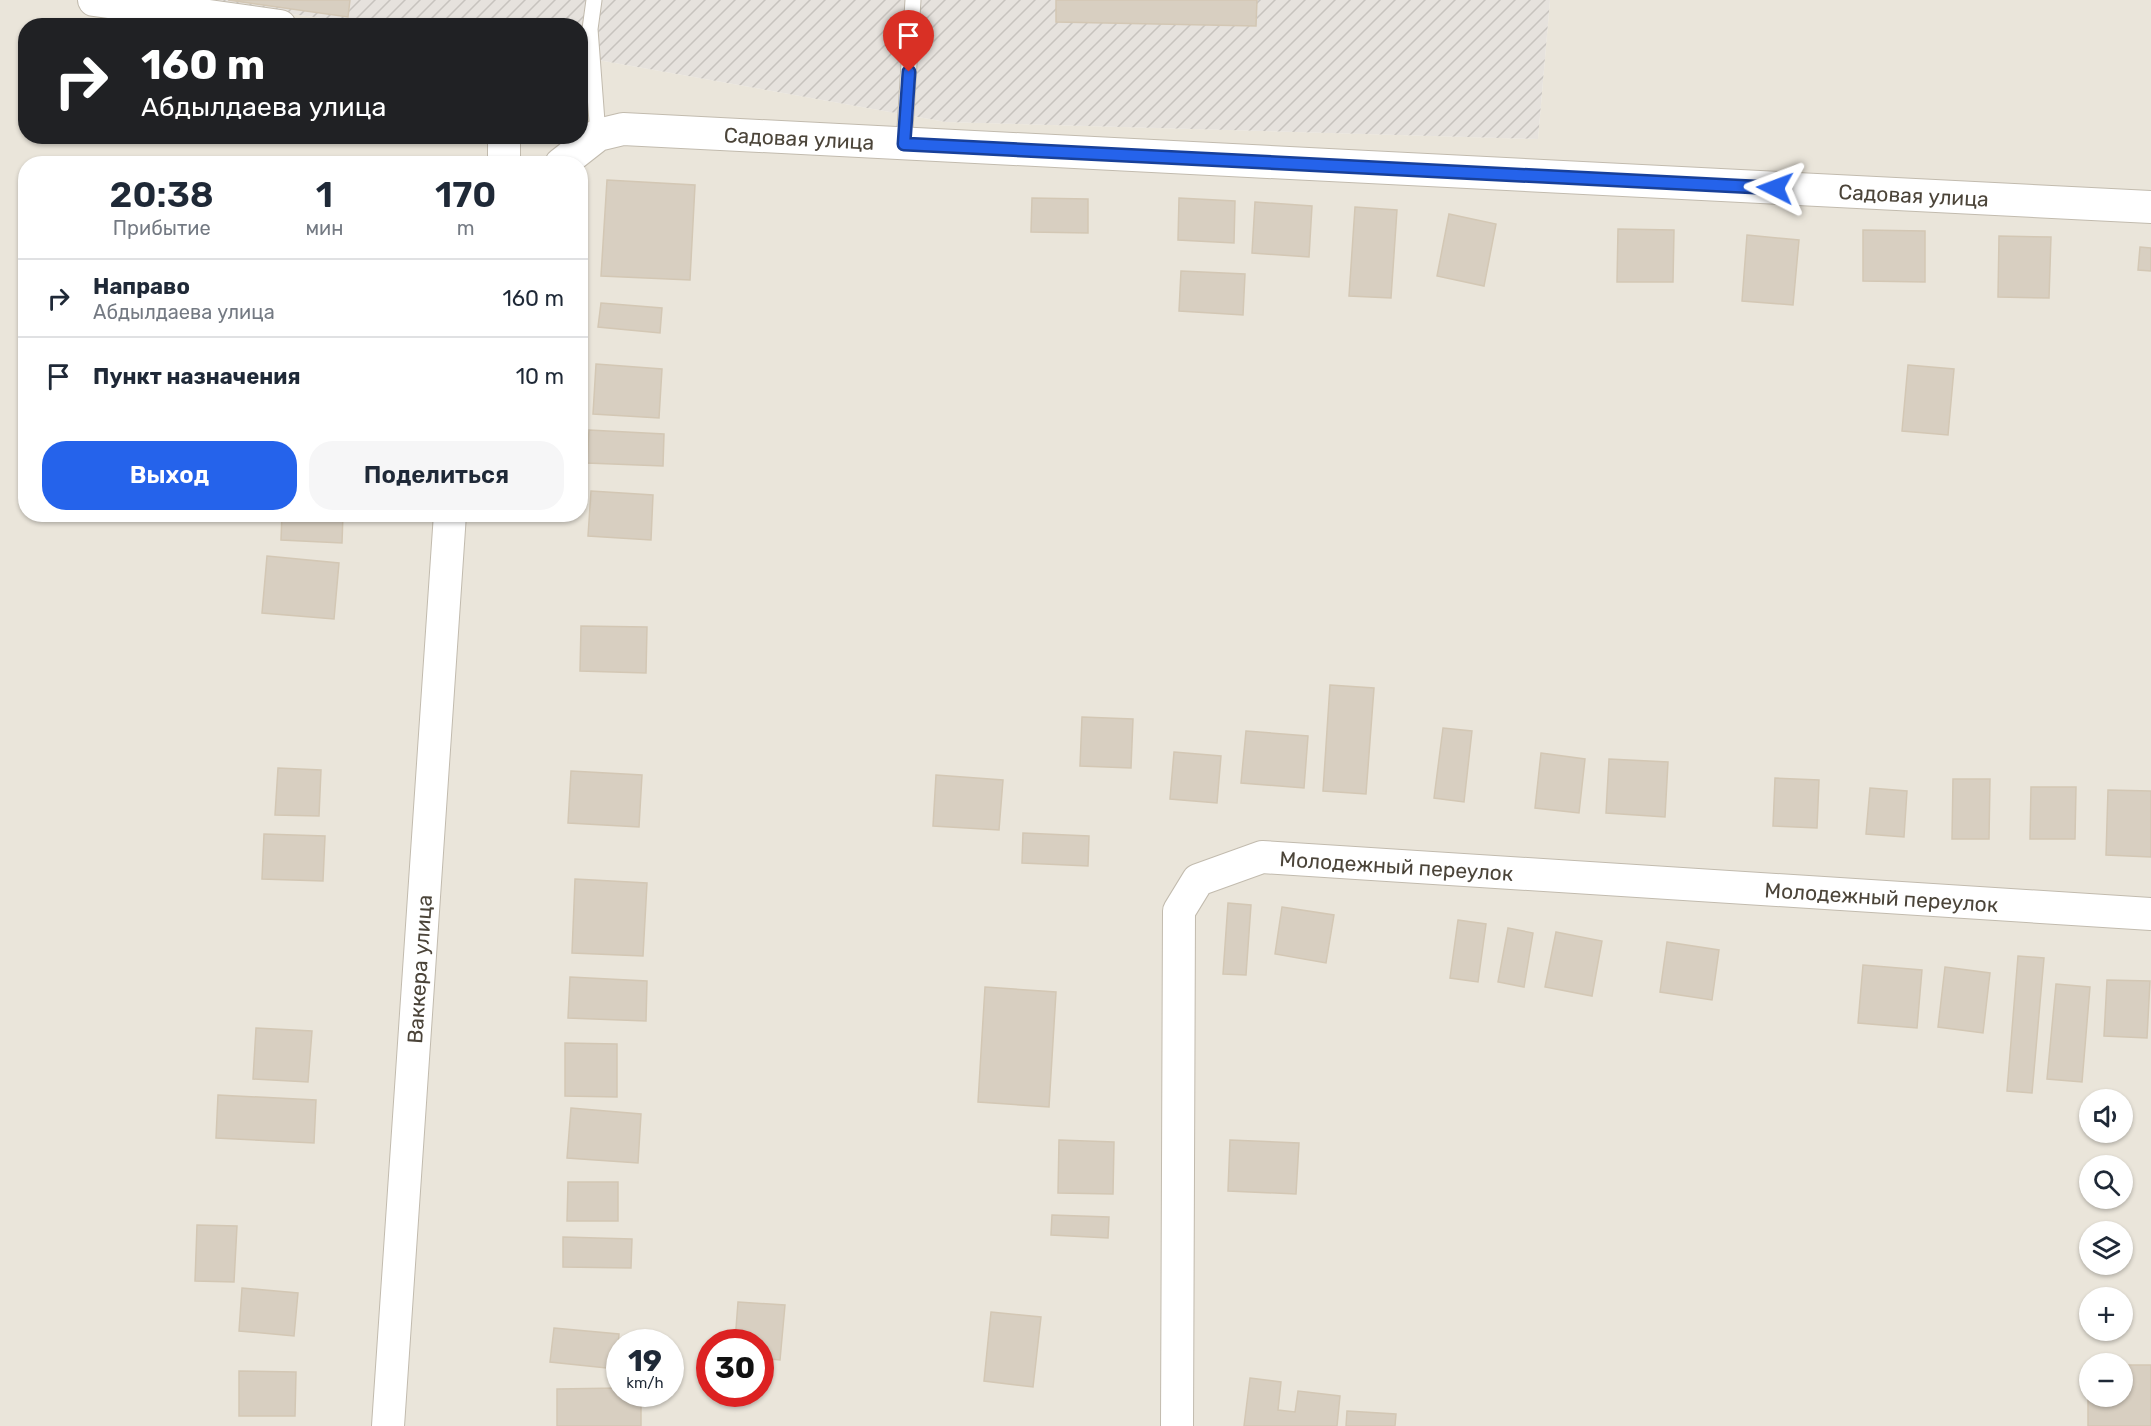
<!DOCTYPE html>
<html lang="ru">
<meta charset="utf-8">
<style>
:root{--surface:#fff;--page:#f6f6f7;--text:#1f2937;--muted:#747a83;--line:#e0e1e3;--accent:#2563eb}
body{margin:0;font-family:Rubik,sans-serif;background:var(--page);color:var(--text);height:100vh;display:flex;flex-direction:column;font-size:22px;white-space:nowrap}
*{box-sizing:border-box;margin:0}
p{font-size:20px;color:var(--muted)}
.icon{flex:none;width:33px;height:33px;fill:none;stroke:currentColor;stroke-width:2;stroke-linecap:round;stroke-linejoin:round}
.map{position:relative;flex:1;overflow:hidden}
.side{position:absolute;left:18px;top:156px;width:570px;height:366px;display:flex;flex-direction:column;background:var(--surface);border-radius:24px;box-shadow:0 2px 4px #0004}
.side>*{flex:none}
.hud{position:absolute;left:18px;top:18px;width:570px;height:126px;border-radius:24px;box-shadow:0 2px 4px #0004;background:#202124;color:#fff;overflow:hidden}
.fabs{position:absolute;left:2079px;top:1089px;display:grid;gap:12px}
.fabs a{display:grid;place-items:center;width:54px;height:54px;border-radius:50%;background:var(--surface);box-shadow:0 2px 4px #0004;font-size:30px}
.speed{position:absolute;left:606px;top:1329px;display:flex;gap:12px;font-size:30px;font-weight:700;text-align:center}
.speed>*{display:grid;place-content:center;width:78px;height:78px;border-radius:50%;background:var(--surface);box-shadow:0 2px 4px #0004;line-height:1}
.speed small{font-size:15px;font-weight:400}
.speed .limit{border:9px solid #d22;background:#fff;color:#111}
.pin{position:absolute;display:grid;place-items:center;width:51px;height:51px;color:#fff;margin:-62px -26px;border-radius:50% 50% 50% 0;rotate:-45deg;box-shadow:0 0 6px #0007}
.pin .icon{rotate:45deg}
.me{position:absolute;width:66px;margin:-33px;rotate:273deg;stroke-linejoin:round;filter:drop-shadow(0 0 4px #0008)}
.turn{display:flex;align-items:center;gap:21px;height:126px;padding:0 24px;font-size:27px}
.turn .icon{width:78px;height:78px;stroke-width:2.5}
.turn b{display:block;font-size:42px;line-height:51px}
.eta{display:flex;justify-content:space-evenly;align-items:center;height:102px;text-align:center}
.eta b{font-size:36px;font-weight:600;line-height:42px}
.cta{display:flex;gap:12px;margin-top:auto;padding:12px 24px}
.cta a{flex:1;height:69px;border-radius:24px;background:var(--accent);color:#fff;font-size:24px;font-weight:600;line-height:69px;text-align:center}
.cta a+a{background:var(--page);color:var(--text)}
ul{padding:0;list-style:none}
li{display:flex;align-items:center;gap:18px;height:78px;padding:0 24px;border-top:2px solid var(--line)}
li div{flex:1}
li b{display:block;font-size:22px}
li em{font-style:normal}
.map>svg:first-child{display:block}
.residential{fill:#eae5da;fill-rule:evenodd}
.industrial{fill:url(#industrial-furrows)}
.building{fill:#d8cfc1;stroke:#d3c7b4;stroke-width:1.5}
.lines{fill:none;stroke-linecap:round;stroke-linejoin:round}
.lane-casing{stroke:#c2bbae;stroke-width:17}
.street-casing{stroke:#c2bbae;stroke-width:34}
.lane{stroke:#fff;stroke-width:15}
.street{stroke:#fff;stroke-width:32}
.route-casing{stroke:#184099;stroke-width:15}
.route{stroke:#2563eb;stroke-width:10}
.labels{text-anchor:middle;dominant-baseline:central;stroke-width:4.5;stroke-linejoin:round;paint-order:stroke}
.street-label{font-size:21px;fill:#4b4439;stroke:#fff}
</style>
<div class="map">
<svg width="2151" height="1426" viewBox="0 0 2151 1426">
<defs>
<pattern id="industrial-furrows" width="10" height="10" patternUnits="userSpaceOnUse" patternTransform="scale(1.5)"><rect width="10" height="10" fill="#e6e2dd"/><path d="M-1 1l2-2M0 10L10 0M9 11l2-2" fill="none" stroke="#c7c3be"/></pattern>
</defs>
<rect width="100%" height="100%" fill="#f6f3ec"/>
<path class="residential" d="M0 0H178L379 25 26 26V136H580L581 57 946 122 1538 139 1550 0H2151V1426H0ZM26 164H580V514H26ZM2090 1100H2122V1132H2090ZM2090 1166H2122V1198H2090ZM2090 1232H2122V1264H2090ZM2090 1298H2122V1330H2090ZM620 1342H670V1394H620ZM710 1342H760V1394H710ZM2090 1364H2122V1396H2090Z"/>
<polygon class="industrial" points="178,0 1550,0 1538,139 946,122 581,57 580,26 379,25"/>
<g class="building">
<polygon points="228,0 350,0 348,17"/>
<polygon points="1056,0 1257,0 1256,26 1056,22"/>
<polygon points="607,180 695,185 690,280 601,276"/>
<polygon points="1032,198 1088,199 1088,233 1031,232"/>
<polygon points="1179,198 1235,201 1234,243 1178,240"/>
<polygon points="1255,202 1312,206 1309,257 1252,253"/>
<polygon points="1355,207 1397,210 1391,298 1349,296"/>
<polygon points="1449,214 1496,224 1484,286 1437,276"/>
<polygon points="1618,229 1674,230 1673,282 1617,282"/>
<polygon points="1863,230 1925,231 1925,282 1863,281"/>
<polygon points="1747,235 1799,240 1793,305 1742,301"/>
<polygon points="1999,236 2051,237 2049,298 1998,297"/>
<polygon points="2140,247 2151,248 2151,271 2138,270"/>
<polygon points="1181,271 1245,274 1243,315 1179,311"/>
<polygon points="601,303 662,308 660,333 598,327"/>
<polygon points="596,364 662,369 659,418 593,414"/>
<polygon points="1908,365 1954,369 1948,435 1902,431"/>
<polygon points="589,430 664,434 663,466 587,463"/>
<polygon points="591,491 653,495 651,540 588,536"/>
<polygon points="282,514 343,514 342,543 281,540"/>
<polygon points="267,556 339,563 334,619 262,613"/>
<polygon points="581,626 647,627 646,673 580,671"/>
<polygon points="1330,685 1374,688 1366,794 1323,791"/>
<polygon points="1082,717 1133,719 1131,768 1080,766"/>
<polygon points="1443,728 1472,731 1464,802 1434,798"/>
<polygon points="1246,731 1308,736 1304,788 1241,783"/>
<polygon points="1174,752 1221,756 1217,803 1170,799"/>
<polygon points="1541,753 1585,759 1579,813 1535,808"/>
<polygon points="1609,759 1668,762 1665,817 1606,813"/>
<polygon points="278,768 321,770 319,816 275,815"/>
<polygon points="571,771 642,775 639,827 568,823"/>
<polygon points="936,775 1003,780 999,830 933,826"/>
<polygon points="1775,778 1819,780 1817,828 1773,826"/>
<polygon points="1953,779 1990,779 1989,839 1952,839"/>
<polygon points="2031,787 2076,787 2075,839 2030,839"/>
<polygon points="1870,788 1907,791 1904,837 1866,834"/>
<polygon points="2108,790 2151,791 2151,857 2106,855"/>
<polygon points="1023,833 1089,836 1088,866 1022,863"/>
<polygon points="264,834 325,836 323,881 262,879"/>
<polygon points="575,879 647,883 643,956 572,953"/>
<polygon points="1228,903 1251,905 1246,975 1223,974"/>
<polygon points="1282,907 1334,915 1326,963 1275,954"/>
<polygon points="1458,920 1486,924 1478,982 1450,978"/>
<polygon points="1508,928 1533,933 1524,987 1498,982"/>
<polygon points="1556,932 1602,941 1592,996 1545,987"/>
<polygon points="1667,942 1719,950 1712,1000 1660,992"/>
<polygon points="2018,956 2044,958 2032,1093 2007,1091"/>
<polygon points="1863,965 1922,970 1917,1028 1858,1023"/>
<polygon points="1945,967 1990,973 1983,1033 1938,1027"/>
<polygon points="570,977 647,981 646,1021 568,1018"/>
<polygon points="2107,980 2150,981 2147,1038 2104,1036"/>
<polygon points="2056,984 2090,987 2082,1082 2047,1079"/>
<polygon points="985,987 1056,992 1049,1107 978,1102"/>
<polygon points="256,1028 312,1031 308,1082 253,1079"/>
<polygon points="565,1043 617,1044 617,1097 565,1096"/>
<polygon points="218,1095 316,1100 314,1143 216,1138"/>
<polygon points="571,1108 641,1114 638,1163 567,1158"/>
<polygon points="1059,1140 1114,1142 1113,1194 1058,1193"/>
<polygon points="1230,1140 1299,1143 1296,1194 1228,1191"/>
<polygon points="568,1182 618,1182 618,1221 567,1221"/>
<polygon points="1052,1215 1109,1217 1108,1238 1051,1235"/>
<polygon points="197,1225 237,1226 234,1282 195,1281"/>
<polygon points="563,1237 632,1239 631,1268 563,1267"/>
<polygon points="242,1288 298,1293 294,1336 239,1331"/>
<polygon points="738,1302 785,1305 780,1360 760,1358 760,1342 735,1342"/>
<polygon points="991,1312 1041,1317 1033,1387 984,1381"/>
<polygon points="554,1328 619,1334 616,1369 550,1362"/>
<polygon points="2088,1365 2090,1396 2122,1396 2122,1365 2151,1365 2151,1426 2088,1426"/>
<polygon points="239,1371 296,1372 295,1416 239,1416"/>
<polygon points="1250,1378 1281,1382 1278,1410 1295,1412 1298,1391 1340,1396 1337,1426 1244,1426"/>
<polygon points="620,1388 620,1394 641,1394 641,1426 557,1426 557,1389"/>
<polygon points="1347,1411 1396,1414 1395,1426 1346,1426"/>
</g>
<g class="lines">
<g class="lane-casing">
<g id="lane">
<polyline points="594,0 590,29 598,135"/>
<polyline points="904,144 913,0"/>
</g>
</g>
<g class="street-casing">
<g id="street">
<polyline points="94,0 280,26"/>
<polyline points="504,136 504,164"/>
<path id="s1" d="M561 164 598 135 623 129 2151 207"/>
<path id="s2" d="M388 1426 450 514"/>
<path id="s3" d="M1177 1426 1179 911 1198 880 1262 857 2151 914"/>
</g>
</g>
<use href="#lane" class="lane"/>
<use href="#street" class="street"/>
</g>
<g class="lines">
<g class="route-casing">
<polyline id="route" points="909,72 904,144 1775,188"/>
</g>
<use href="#route" class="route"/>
</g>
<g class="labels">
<g class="street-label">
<text stroke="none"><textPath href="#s1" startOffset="249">Садовая улица</textPath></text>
<text stroke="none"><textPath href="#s1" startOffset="1365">Садовая улица</textPath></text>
<text stroke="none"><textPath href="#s3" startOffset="754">Молодежный переулок</textPath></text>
<text stroke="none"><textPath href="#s3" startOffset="1240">Молодежный переулок</textPath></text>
<text stroke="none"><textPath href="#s2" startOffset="458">Ваккера улица</textPath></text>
</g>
</g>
</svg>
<div class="fabs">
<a><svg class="icon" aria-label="sound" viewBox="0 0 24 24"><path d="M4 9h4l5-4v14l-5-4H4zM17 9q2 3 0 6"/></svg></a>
<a><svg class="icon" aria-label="search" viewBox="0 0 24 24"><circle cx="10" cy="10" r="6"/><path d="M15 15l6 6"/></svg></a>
<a><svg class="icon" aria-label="layers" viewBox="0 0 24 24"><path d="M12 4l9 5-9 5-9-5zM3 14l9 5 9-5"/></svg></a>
<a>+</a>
<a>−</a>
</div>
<div class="speed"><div>19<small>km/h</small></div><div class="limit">30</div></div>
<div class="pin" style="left:909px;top:72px;background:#d93025"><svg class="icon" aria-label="arrive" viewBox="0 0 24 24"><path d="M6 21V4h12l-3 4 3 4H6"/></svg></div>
<svg class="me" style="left:1775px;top:188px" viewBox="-20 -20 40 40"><path d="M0-17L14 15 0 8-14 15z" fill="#2563eb" stroke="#fff" stroke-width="4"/></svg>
<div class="hud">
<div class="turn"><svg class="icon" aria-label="right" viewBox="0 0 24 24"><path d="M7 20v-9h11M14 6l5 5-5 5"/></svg><div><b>160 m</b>Абдылдаева улица</div></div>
</div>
<section class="side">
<div class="eta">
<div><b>20:38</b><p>Прибытие</p></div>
<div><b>1</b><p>мин</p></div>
<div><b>170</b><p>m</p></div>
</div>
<ul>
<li><svg class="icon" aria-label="right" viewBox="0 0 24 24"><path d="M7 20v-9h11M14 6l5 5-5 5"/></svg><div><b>Направо</b><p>Абдылдаева улица</p></div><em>160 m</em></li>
<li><svg class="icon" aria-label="arrive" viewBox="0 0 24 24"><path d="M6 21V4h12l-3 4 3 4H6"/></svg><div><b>Пункт назначения</b></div><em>10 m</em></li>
</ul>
<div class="cta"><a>Выход</a><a>Поделиться</a></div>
</section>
</div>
